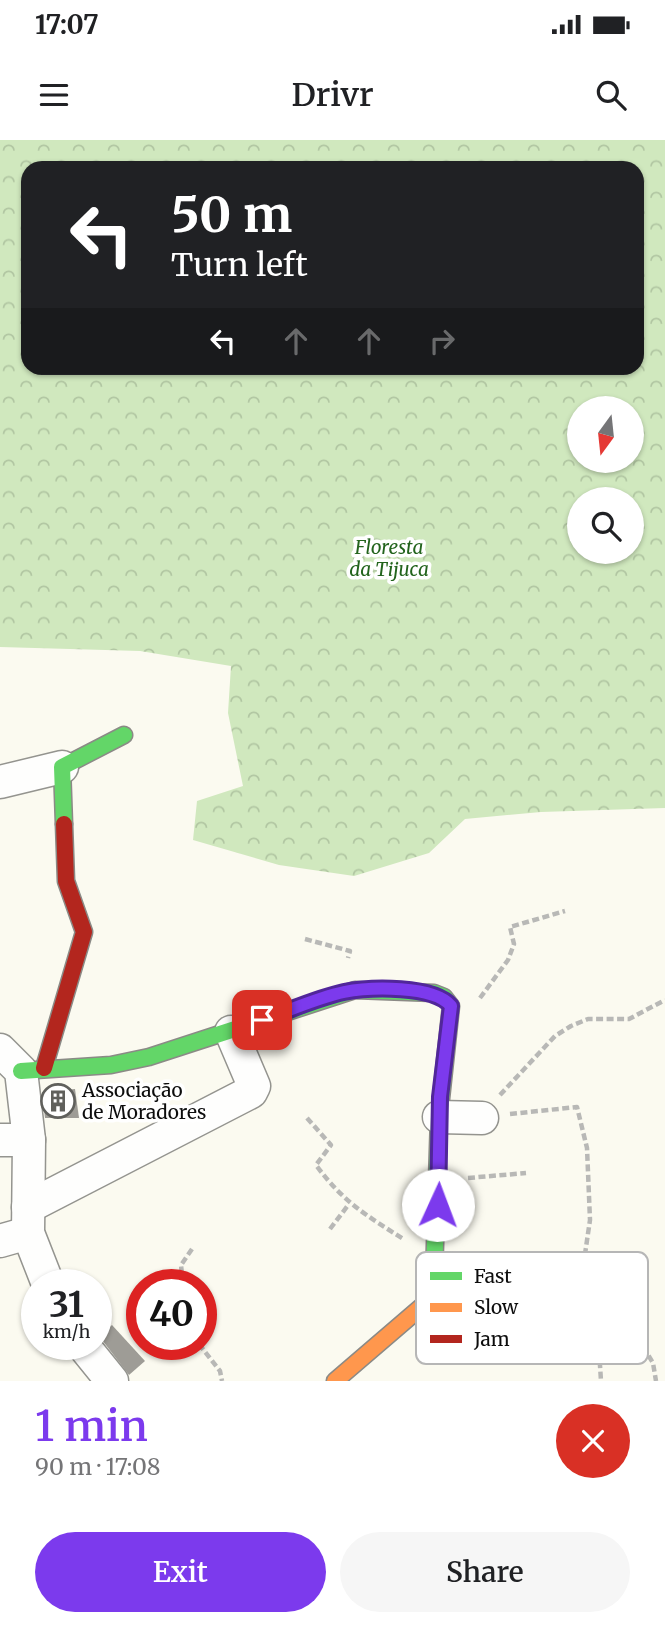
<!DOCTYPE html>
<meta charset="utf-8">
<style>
:root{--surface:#fff;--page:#f6f6f6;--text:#202124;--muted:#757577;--accent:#7c3aed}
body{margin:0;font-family:Merriweather,serif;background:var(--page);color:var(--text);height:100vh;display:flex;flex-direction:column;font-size:26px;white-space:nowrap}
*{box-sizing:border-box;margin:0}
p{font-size:23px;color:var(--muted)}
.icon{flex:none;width:38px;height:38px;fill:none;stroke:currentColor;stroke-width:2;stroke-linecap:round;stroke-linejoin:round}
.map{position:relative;height:1241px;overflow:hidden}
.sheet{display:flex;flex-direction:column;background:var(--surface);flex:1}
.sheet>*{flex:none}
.guide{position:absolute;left:21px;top:21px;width:623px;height:214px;border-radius:21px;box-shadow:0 2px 5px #0004;background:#202124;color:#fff;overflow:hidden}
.needle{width:46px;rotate:195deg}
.controls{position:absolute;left:567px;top:256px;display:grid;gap:14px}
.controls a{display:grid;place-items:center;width:77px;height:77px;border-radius:50%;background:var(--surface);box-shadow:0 2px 5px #0004;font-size:35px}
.speed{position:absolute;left:21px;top:1129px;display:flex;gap:14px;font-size:35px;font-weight:700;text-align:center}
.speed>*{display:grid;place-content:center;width:91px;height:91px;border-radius:50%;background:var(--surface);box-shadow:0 2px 5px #0004;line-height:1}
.speed small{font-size:18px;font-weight:400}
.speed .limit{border:10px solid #d22;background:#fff;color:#111}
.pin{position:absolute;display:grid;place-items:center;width:60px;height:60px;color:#fff;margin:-30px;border-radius:14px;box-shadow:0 4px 10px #0006}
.me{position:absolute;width:77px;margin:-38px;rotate:2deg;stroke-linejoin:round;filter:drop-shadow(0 0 5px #0008)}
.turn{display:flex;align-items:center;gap:24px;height:147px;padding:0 35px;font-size:32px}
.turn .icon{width:91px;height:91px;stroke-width:2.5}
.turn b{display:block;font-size:49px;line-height:60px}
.lanes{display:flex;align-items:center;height:66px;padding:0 35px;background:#0003;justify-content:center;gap:35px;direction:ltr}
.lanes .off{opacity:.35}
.round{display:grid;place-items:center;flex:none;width:74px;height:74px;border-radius:37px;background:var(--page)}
.summary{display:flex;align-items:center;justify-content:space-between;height:119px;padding:0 35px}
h1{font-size:42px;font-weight:600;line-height:52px;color:var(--accent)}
.button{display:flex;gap:14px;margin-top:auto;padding:14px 35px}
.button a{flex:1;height:80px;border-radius:42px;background:var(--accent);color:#fff;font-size:28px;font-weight:600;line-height:80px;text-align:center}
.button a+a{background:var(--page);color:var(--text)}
.status{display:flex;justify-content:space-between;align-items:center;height:49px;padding:0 35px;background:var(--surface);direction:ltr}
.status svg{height:19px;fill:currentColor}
header{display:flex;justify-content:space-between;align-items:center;height:91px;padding:0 35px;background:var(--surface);font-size:32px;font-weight:600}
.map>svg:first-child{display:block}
.forest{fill:url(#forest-crowns);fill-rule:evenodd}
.building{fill:#9e9c96}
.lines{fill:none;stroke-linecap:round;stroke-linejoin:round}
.street-casing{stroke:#94948f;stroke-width:35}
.fast-casing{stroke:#8b8a86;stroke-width:19}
.slow-casing{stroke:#8b8a86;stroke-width:19}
.jam-casing{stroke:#8b8a86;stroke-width:19}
.path{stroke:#b8b8b6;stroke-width:4.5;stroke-dasharray:7 3.5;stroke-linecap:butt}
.street{stroke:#fefefd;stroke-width:32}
.fast{stroke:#63d668;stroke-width:16}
.slow{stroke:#ff974d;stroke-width:16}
.jam{stroke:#b3261e;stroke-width:16}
.route-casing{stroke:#51269a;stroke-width:18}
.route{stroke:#7c3aed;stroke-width:12}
.labels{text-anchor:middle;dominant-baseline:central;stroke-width:7;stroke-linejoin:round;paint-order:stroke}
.park-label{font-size:19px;font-style:italic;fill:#23641d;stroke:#fff}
.poi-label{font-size:19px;fill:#0d0d0d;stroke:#fff;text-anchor:start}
.key{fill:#fff;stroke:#b6b6b6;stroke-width:2}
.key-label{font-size:19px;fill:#0d0d0d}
</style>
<div class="status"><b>17:07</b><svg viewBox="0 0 49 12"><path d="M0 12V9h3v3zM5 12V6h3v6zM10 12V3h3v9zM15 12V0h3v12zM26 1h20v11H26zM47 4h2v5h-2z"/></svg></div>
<header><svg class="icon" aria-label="menu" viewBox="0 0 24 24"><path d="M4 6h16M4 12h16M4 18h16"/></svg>Drivr<svg class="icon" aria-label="search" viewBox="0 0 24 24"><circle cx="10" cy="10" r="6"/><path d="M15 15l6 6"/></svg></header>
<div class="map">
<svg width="665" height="1241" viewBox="0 0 665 1241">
<defs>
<pattern id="forest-crowns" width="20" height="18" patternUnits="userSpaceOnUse" patternTransform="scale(1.75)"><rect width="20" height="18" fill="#d0e8be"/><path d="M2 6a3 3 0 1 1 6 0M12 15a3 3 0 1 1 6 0" fill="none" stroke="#b1c6a2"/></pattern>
</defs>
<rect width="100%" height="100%" fill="#fbfaf0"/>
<path class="forest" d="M0 0H665V668L541 672 465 679 429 713 354 736 279 725 193 700 197 661 243 646 228 573 231 526 140 511 0 507ZM28 28H637V228H28ZM579 268H632V320H579ZM579 359H632V411H579Z"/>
<g class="building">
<polygon points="75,949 79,978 45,978 42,952"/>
<polygon points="112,1185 145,1221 129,1235 99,1196"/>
</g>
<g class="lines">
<g class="street-casing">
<g id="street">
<polyline points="0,642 62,627"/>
<polyline points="0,910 21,931 29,1000 28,1093 48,1144"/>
<polyline points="439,977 482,978"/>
<polyline points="0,1000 29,1000"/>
<polyline points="28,1067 251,952 254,946 231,892"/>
<polyline points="0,1101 28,1093"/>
<polyline points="82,1204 112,1241"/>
</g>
</g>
<g class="fast-casing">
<g id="fast">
<polyline points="64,684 62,627 124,595"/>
<polyline points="21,931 111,925 149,917 355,850 434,853 444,857 451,866 439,977 434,1136"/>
</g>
</g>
<g class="slow-casing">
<polyline id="slow" points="335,1241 427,1162 434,1150 434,1136"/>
</g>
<g class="jam-casing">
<polyline id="jam" points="44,928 84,792 66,741 64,684"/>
</g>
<g class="path">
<polyline points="305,799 350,811 348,818"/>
<polyline points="480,858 508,820 514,804 510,787 565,771"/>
<polyline points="500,955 555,896 571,886 588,879 629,879 665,860"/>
<polyline points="510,974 577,967 587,1008 590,1080 585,1114 586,1174 599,1210 601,1241"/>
<path d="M307 978 331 1005 316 1025C343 1062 367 1076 405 1100"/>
<polyline points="468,1038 526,1033"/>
<polyline points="330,1089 349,1064"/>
<polyline points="183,1144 181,1125 192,1109"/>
<polyline points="464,1161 484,1185 530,1195 579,1174 586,1174"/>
<polyline points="594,1198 640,1201 653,1223 656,1241"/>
<polyline points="199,1204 220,1231 222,1241"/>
</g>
<use href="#street" class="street"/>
<use href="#fast" class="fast"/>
<use href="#slow" class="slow"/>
<use href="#jam" class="jam"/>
</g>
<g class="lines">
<g class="route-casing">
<path id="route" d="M262 880C289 871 316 858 344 852 370 847 434 845 451 866L440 957 438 1065"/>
</g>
<use href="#route" class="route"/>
</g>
<defs>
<g id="building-ring" transform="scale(1.75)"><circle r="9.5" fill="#fff" stroke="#60605c" stroke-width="1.5"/><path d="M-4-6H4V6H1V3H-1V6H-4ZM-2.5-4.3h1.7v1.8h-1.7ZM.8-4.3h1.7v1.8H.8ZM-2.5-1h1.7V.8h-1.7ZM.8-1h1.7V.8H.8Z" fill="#60605c"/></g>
</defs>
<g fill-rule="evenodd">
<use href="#building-ring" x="58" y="961"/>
</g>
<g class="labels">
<g class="park-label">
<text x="389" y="407">Floresta<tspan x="389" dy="22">da Tijuca</tspan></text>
</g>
<g class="poi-label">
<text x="82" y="950">Associação<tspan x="82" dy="22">de Moradores</tspan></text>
</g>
</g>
<rect x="416" y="1112" width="232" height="112" rx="10" class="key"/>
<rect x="430" y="1132" width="32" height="8" fill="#63d668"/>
<rect x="430" y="1163" width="32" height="9" fill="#ff974d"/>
<rect x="430" y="1195" width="32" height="8" fill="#b3261e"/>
<g class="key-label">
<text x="474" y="1143">Fast</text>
<text x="474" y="1174">Slow</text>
<text x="474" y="1206">Jam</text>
</g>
</svg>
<div class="controls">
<a><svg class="needle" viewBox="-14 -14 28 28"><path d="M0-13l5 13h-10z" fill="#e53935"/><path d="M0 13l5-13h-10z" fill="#757577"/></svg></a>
<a><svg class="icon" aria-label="search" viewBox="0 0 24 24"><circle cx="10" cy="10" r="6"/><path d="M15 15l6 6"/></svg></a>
</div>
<div class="speed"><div>31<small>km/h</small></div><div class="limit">40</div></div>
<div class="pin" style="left:262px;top:880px;background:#d93025"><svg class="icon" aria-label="arrive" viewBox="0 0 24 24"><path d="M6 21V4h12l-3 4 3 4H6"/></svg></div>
<svg class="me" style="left:438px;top:1065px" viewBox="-20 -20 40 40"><circle r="19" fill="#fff"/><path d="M0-13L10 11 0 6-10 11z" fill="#7c3aed"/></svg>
<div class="guide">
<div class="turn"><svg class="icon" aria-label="left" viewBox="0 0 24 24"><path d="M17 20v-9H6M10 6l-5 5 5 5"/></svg><div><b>50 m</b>Turn left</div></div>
<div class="lanes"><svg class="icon" aria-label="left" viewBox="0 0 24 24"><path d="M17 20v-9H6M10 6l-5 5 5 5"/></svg><svg class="icon off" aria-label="ahead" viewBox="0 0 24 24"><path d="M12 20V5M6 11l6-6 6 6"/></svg><svg class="icon off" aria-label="ahead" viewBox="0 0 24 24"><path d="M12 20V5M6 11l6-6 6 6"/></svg><svg class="icon off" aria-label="right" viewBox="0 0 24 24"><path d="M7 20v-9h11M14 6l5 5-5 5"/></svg></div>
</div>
</div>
<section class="sheet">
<div class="summary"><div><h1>1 min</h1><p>90 m · 17:08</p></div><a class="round" style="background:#d93025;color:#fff"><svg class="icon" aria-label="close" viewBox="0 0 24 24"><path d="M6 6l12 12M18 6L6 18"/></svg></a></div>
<div class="button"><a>Exit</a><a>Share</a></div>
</section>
